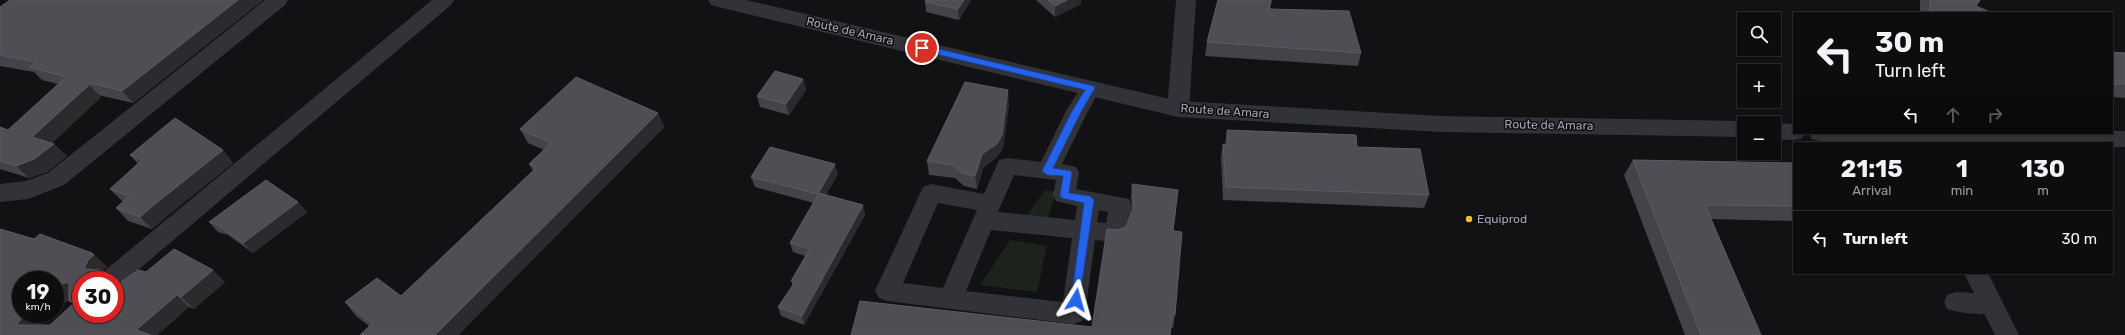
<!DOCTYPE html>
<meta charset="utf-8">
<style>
:root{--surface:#0e0d0e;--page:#1c1b1c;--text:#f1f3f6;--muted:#9b9c9e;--line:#2e2d2e}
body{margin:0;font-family:Rubik,sans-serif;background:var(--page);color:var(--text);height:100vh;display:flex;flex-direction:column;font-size:15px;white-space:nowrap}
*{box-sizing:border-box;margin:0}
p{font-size:13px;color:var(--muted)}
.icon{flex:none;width:22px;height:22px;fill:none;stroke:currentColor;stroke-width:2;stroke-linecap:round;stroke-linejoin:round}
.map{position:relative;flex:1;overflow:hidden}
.drawer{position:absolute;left:1793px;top:142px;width:320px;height:132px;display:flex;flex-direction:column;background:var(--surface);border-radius:0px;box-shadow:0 1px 3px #0004,0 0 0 1px var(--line)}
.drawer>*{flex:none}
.hud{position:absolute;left:1793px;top:12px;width:320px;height:122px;border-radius:0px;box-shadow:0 1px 3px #0004,0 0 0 1px var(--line);background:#0e0d0e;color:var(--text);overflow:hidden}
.buttons{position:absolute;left:1737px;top:12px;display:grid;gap:8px}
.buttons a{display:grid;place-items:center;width:44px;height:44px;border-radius:0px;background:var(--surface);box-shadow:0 1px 3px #0004,0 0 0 1px var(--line);font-size:20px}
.speed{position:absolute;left:12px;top:271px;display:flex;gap:8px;font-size:20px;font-weight:700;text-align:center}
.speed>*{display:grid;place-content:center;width:52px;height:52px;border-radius:50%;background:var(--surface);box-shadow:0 1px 3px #0004,0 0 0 1px var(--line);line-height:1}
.speed small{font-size:10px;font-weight:400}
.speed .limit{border:6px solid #d22;background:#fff;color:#111}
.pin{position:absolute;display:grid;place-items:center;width:34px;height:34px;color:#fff;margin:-17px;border:2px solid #fff;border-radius:50%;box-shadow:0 1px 4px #0007}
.me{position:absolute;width:44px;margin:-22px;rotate:8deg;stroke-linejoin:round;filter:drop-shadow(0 0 3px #0008)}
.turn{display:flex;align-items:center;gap:14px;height:84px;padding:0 16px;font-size:18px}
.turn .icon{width:52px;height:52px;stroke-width:2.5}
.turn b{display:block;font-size:28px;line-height:34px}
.lanes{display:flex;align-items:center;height:38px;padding:0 16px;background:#0003;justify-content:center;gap:20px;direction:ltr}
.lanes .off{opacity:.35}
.eta{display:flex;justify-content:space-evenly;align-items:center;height:68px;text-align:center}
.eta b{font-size:24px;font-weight:700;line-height:28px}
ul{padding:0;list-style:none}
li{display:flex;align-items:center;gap:12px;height:56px;padding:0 16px;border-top:1px solid var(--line)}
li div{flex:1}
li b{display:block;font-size:15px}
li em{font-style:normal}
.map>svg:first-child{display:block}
.green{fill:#1c231d}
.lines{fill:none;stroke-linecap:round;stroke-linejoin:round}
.minor{fill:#323338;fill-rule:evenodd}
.tertiary{fill:#323338;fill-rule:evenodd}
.wall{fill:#434348;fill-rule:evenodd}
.shaded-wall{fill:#2b2b2e}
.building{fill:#4e4e54;stroke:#5b5c63;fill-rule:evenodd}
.route{fill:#2563eb;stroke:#184099}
.poi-dot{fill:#f1bf2c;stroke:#0d0c0e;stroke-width:1.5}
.labels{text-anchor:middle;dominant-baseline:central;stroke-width:3;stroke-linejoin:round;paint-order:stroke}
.street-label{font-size:12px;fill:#a3a7b4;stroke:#0d0c0e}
.poi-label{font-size:12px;fill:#a3a7b4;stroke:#0d0c0e;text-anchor:start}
</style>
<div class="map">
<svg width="2125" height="335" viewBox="0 0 2125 335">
<rect width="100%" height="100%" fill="#121113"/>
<g class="green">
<polygon points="1045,190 1056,192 1048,218 1027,215"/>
<polygon points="1010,240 1047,246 1037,292 980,285"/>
</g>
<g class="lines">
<g class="minor">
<polygon points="265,0 288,0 285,5 64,185 28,199 0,202 0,184 26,181 48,173"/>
<polygon points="432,0 454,0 451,5 118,287 115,288 115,280 98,280 102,273"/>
<polygon points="1176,0 1196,0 1189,109 1185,114 1178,117 1171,114 1167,109"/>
<path d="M1091 81 1098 83 1101 88 1087 113 1062 164 1076 167 1079 173 1076 189 1129 199C1135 210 1130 229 1124 240L1116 242 1095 240 1085 314 1082 321 1073 324 887 301 879 298 875 291 923 187 931 184 984 194 999 160 1007 158 1041 162 1066 111 1084 83ZM1014 175 1056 180 1053 195 1056 201 1077 206 1075 220 998 212ZM938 203 977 210 943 288 903 283ZM1099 210 1108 212 1106 223 1097 222ZM991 230 1072 238 1063 302 966 291Z"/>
<path d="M1956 292 1991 294 2000 297 2003 304 2000 311C1984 316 1963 314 1947 309L1944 302 1947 295Z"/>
</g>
<g class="tertiary">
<polygon points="708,0 746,0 1178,101 1441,116 1744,121 1750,123 1744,123 1744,137 1441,132 1178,117 718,7 711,5"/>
<polygon points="1774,123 1794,124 1794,133 1804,133 1802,138 1794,140 1774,139"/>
<polygon points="2112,131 2125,131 2125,147 2112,147 2112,143 1854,143 1820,141 1812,139 1809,133 2112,133"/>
<polygon points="1964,273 1988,273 2019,335 1995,335"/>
</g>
</g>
<g class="wall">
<polygon points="263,0 133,103 98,95 101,97 52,143 54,144 67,156 47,172 29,178 0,169 0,127 8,130 58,84 42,80 34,72 0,66 0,7"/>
<polygon points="971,0 959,20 926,12 925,2"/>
<polygon points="1036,0 1081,0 1081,4 1055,17"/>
<polygon points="1218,0 1272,0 1270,9 1361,53 1358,66 1205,56 1207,42"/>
<polygon points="1920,0 1980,0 1976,6 1992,13 1920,13"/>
<polygon points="2112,52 2125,53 2125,98 2112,97"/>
<polygon points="803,79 806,90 789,115 760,107 757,96"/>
<polygon points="1009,104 1003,148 997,157 983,168 977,189 964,186 955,178 929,175 927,161"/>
<polygon points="658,113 664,127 458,335 360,335 369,326 356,316 345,302 401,296 533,171 529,164 544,150 528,143 520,129"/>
<polygon points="1227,130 1357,147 1429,195 1424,208 1223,200 1221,157 1223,144 1225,145"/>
<polygon points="223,150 233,163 167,216 152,229 128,221 116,208 123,202 110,189 138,164 130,155"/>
<polygon points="1633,160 1794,163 1794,221 1711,219 1761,335 1685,335 1624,175"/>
<polygon points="838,174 826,195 863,205 865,215 804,325 781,316 778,307 793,286 791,281 805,256 793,252 790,243 814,203 755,187 751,177"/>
<polygon points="1132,184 1173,231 1175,315 1173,328 1092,327 1132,211 1131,198"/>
<polygon points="298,202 307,212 253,253 228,235 218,232 209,222"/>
<path d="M34 239 92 253 107 267 102 271 106 275 119 284 146 272 225 282 194 309 189 307 157 335H0ZM69 300V301L73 304 50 325H39L61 305Z"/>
</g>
<g class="shaded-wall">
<polygon points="238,0 263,0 133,103 122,91"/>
<polygon points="964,0 971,0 959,20 958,9"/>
<polygon points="1067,0 1081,0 1081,4 1055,17 1055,6"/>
<polygon points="803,79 806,90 789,115 786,104"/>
<polygon points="89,85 101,97 45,150 32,137"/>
<polygon points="1008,90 1009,104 1003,148 997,157 983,168 977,189 975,176 982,154"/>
<polygon points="658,113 664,127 458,335 435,335"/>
<polygon points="54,144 67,156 47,172 29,178 16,166"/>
<polygon points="223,150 233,163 167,216 152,229 140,217 155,204"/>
<polygon points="835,164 838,174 821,204 818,194"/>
<polygon points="298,202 307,212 253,253 243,243"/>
<polygon points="863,205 865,215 804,325 802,316"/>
<polygon points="92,253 107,267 102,271 112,280 101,277 84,269"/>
<polygon points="213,270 225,282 194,309 181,297"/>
<polygon points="109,274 122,286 117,285 115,282 115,280 114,280"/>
<polygon points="69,282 75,296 61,305 55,310 55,288 61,284"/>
<polygon points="177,295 189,307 157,335 142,335 136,330"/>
<polygon points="24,314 50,314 40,323 33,335 17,325"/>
</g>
<g class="building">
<polygon points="10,0 238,0 122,91 87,82 89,85 32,137 54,144 34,159 16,166 0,161 0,127 8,130 66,77 30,67 36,62 0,55 0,7"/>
<polygon points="926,0 964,0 958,9 925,2"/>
<polygon points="1048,0 1067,0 1055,6"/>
<polygon points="1218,0 1271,0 1269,9 1349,11 1361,53 1207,42"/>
<polygon points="1930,0 1980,0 1976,6 1992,13 1930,13"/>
<polygon points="2112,52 2125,53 2125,84 2112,84"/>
<polygon points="775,71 803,79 786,104 757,96"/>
<polygon points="576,77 658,113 435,335 360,335 372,324 345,302 377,278 401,296 536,168 529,164 551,143 520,129"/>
<polygon points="965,82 1008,90 1002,135 997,144 982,154 975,176 962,173 953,165 927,161"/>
<polygon points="175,118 223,150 155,204 140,217 116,208 129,196 110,189 142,160 130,155"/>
<polygon points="1227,130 1356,135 1357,147 1420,149 1429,195 1226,187 1223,144 1228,145"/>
<polygon points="770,147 835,164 818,194 751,177"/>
<polygon points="1633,160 1794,163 1794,206 1705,205 1761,335 1701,335"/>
<polygon points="266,180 298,202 243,243 218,225 209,222"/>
<polygon points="1132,184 1178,190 1173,231 1182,232 1175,315 1172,315 1170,335 851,335 860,301 1092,327 1107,229 1117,230 1126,227 1134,206"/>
<polygon points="819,193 863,205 802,316 778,307 795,282 791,281 810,249 790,243"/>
<path d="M0 229 34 239 40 234 92 253 94 255 88 260 84 269 100 270 101 277 109 274 114 280H81V314H115V282L117 285 138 270 146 272 174 249 213 270 181 297 177 295 136 330 151 335H0ZM21 280H55V288L61 284 69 282V301L75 302 50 325H17L24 314H21Z"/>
</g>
<polygon class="route" points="922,45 1094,86 1095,88 1081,112 1053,168 1071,171 1072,173 1069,193 1090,196 1094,200 1079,303 1076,304 1071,300 1084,203 1061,198 1060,195 1063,176 1047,175 1042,171 1072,111 1085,90 919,50 918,48"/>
<circle class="poi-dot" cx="1469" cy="219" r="4"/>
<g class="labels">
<g class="street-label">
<text transform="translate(850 31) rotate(13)">Route de Amara</text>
<text transform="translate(1225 111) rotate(4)">Route de Amara</text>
<text transform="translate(1549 125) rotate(1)">Route de Amara</text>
</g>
<g class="poi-label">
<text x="1477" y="219">Equiprod</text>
</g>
</g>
</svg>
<div class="buttons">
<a><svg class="icon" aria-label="search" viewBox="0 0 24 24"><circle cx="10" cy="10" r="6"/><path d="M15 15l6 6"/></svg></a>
<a>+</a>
<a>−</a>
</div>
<div class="speed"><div>19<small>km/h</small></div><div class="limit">30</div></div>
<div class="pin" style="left:922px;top:48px;background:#d93025"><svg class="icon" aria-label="arrive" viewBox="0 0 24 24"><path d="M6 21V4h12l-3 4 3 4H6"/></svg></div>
<svg class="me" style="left:1076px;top:300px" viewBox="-20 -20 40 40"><path d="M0-17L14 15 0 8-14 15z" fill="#2563eb" stroke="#fff" stroke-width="4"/></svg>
<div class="hud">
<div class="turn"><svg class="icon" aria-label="left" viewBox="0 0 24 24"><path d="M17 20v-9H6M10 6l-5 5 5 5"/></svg><div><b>30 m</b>Turn left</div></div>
<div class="lanes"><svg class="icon" aria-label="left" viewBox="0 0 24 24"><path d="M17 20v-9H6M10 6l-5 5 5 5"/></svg><svg class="icon off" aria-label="ahead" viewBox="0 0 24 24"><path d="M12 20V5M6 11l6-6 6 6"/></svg><svg class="icon off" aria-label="right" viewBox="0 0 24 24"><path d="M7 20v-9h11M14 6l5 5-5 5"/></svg></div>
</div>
<section class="drawer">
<div class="eta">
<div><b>21:15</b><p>Arrival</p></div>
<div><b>1</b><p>min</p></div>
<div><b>130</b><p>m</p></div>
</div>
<ul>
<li><svg class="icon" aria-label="left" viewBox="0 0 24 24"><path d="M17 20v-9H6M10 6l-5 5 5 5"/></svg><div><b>Turn left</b></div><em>30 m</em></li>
</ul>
</section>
</div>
